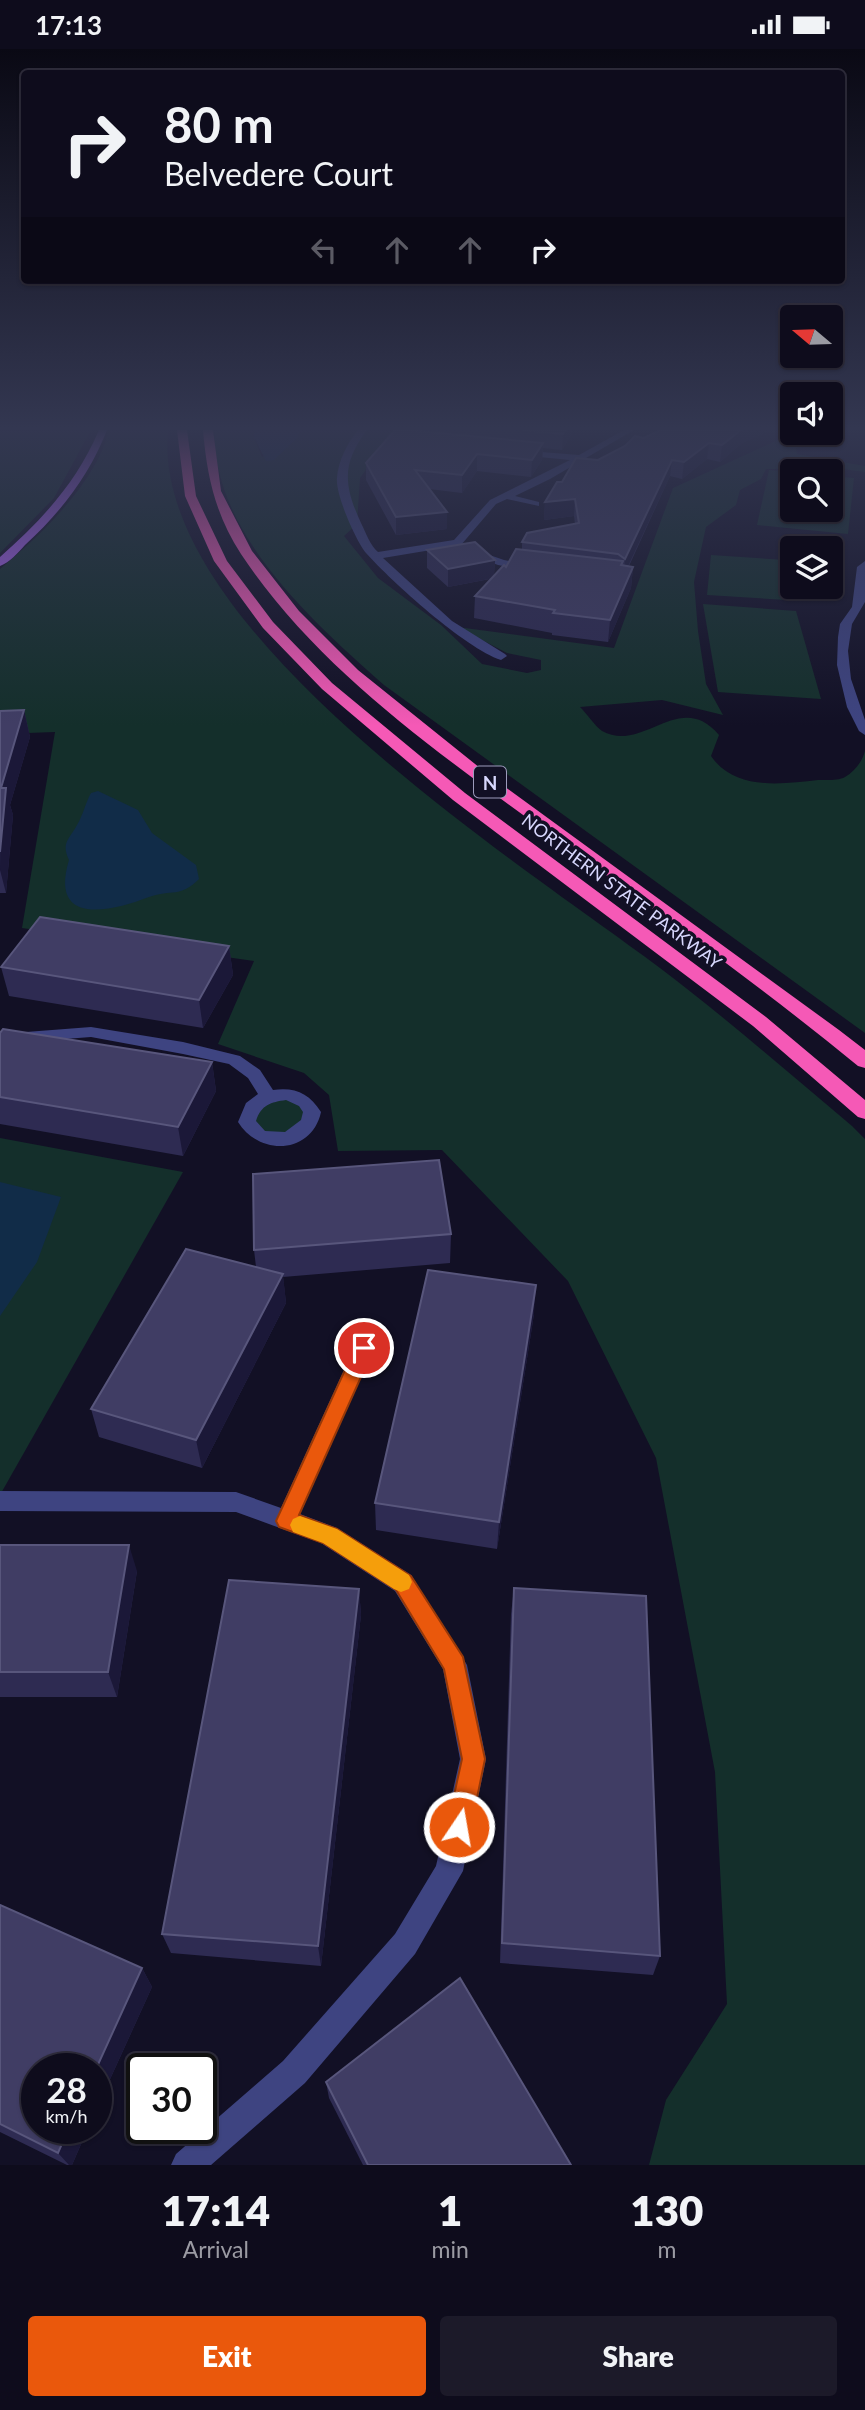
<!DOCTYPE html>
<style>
:root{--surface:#0e0c1c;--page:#1c1a29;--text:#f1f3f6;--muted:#9b9ba3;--line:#2e2c3b;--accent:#ea580c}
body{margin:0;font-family:Lato,sans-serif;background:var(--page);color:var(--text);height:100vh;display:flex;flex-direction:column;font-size:26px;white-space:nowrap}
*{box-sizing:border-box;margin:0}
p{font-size:23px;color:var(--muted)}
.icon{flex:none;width:38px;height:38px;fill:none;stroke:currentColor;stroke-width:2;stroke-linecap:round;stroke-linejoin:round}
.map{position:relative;height:2116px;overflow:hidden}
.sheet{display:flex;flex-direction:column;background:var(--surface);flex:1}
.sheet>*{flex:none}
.banner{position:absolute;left:21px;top:21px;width:824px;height:214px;border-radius:7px;box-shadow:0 2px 5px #0004,0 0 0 2px var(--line);background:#0e0c1c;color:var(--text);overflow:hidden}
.needle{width:46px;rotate:289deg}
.fabs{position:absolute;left:780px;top:256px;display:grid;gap:14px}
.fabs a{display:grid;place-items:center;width:63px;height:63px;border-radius:7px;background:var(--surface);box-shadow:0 2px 5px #0004,0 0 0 2px var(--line);font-size:35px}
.speed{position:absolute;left:21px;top:2004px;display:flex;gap:14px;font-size:35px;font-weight:700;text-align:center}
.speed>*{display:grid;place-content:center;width:91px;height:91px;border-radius:50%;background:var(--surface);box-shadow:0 2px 5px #0004,0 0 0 2px var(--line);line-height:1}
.speed small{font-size:18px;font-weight:400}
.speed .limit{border:4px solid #111;border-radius:10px;background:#fff;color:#111}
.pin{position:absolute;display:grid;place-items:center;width:60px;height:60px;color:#fff;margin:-30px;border:4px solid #fff;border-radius:50%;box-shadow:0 2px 7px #0007}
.me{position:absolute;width:77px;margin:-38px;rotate:12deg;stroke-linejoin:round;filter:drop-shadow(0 0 5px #0008)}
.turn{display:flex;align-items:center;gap:24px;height:147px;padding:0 28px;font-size:32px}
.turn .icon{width:91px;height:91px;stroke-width:2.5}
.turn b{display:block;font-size:49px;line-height:60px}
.lanes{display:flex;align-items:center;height:66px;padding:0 28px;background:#0003;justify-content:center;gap:35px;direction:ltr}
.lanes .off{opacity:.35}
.eta{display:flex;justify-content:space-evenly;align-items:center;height:119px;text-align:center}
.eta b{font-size:42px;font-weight:800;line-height:49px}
.primary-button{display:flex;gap:14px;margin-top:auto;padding:14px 28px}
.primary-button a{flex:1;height:80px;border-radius:7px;background:var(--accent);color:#fff;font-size:28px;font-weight:800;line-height:80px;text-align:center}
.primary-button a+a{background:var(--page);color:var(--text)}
.status{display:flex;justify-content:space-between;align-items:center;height:49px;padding:0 35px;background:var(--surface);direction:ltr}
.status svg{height:19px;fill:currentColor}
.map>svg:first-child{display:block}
.green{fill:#142f2b}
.water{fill:#112c48}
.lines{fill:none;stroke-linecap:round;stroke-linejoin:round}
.minor{fill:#3e4481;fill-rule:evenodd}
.major{fill:#af65f6;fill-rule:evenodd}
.highway{fill:#f559b6;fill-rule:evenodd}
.wall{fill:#2e2b52}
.shaded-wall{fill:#1b1838}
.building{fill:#403d64;stroke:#58567c;stroke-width:2}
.route{fill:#ea580c;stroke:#983908;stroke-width:2}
.slow{fill:#f59e0b}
.labels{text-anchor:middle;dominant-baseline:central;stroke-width:7;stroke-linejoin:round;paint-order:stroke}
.far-street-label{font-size:18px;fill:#d7d7fd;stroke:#121025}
.shield{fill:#121025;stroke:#9c9bbc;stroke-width:2}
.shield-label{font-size:19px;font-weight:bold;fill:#d7d7fd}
</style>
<div class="status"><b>17:13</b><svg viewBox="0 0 49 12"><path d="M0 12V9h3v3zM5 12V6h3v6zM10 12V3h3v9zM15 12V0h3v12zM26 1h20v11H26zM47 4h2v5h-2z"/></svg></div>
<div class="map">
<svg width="865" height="2116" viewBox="0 0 865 2116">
<rect width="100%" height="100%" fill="#121025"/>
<g class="green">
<polygon points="91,381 54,449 0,504 0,382"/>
<path d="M109 381H168C149 579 519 813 660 919 726 969 789 1024 852 1077L865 1090V2116H649L666 2051 727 1955 715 1723 656 1409 568 1232 442 1101 338 1102 329 1046 304 1024 218 995 254 912 22 879 55 683 0 685V520C41 486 96 434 109 381Z"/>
<path d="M215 381H255L253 386 262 408 296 390 301 381H394L360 429 357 475 344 487 378 529 441 576 482 615 527 624 541 621V611L507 604 457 578 614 599 673 439 795 383H828L816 387 811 393 796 399 797 405 865 417V423L797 414 787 420H766L761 430 740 441 736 456 706 478 694 533 698 582 706 635 723 666 662 651 580 658C587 665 595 677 602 682 643 705 680 639 719 686L711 707C735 742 781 735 818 731 826 731 838 732 845 728 855 722 862 713 865 702V984L384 636C314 574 211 483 215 381Z"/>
<polygon points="769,421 793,423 793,460 831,460 831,427 854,429 848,485 757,476"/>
<polygon points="711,506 786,511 786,551 707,546"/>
<polygon points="703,555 796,562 821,650 718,643"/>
<polygon points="268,1047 306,1052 307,1080 267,1090 248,1065"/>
<polygon points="0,1089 183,1123 0,1446"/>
</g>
<g class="water">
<polygon points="255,381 301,381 296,390 274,411 266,412 253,386"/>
<path d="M98 742 138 761 152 784 196 816 199 830C180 849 172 840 149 848 110 863 49 877 69 811 61 793 69 791 77 776 83 766 85 755 91 744Z"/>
<polygon points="0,1133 61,1148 37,1213 0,1267"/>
</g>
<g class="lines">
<g class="minor">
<path d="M358 381H367C341 415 344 437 361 474 366 484 370 496 378 503L454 491 490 451 570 411 519 406 516 401 579 406 624 381H634L550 430 515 447 539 453V457L507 450 496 455 461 496 383 509 452 572 505 605 507 607 501 611C465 599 392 533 366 504 356 492 335 445 337 429 338 412 348 393 358 381Z"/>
<polygon points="472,500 504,511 533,517 534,519 529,522 498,516 468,505 467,503"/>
<polygon points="865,512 865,553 852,575 848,602 851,630 865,671 865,686 859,682 847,658 837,616 838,588 840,575 852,558 857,518"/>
<path d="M91 978 183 993 240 1007 260 1021 273 1041C295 1038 309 1044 321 1063 312 1105 260 1108 238 1073L246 1054 258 1045 248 1029 229 1015 183 1005 91 988 0 995V985ZM286 1051 299 1057 303 1063 301 1071 285 1083 265 1082 256 1072C261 1056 271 1053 286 1051Z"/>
<polygon points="364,1291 371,1293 374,1299 300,1465 337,1479 411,1526 467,1616 486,1710 463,1822 415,1905 305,2034 211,2116 171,2116 176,2105 283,2012 395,1885 436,1817 460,1710 443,1620 395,1542 321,1494 236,1463 0,1462 0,1442 236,1443 281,1459 354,1299 357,1293"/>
</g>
<path class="major" d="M99 381H107C89 427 61 463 25 496 18 504 10 513 0 517V508C42 471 77 433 99 381Z"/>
<g class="highway">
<polygon points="177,381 187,381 196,447 227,512 273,573 332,634 465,744 766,968 865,1051 865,1070 858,1068 753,977 453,751 322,640 263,579 214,512 185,447"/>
<path d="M203 381H213L221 442 252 502 299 562 358 621 490 727 839 981 865 1001V1019L858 1017C758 935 653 860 549 785 439 704 318 621 241 505 215 465 207 427 203 381Z"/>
</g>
</g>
<g class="wall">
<polygon points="395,381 574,381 562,401 543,399 542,411 531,428 477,422 462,444 429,440 447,480 396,486 366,431 366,414"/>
<polygon points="660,381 771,381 742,394 720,413 707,410 682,430 670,427 629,517 633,518 631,539 608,593 552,586 552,584 474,569 475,547 490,530 448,538 427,519 427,501 495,511 494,526 506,518 522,500 522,493 575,475 574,467 544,471 545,453 562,433 598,411"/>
<polygon points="24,661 30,688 10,756 13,766 6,844 0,844 0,662"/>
<polygon points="229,897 233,926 203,979 9,947 1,918"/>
<polygon points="0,984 212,1013 216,1042 183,1107 0,1075"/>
<polygon points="451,1185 450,1214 283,1228 286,1254 202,1419 99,1388 91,1360 256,1218 254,1201"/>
<polygon points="534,1265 497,1500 376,1481 375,1454"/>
<polygon points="0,1496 137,1522 117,1648 0,1648"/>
<polygon points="514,1539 660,1907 653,1926 500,1914 511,1565"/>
<polygon points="359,1540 361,1566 321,1917 171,1904 162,1885"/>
<polygon points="0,1856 142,1919 152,1938 96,2061 96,2020 88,2079 72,2116 67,2116 0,2083"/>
<polygon points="326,2033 571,2116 363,2116 329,2049"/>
</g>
<g class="shaded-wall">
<polygon points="566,381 574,381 562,401 563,385"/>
<polygon points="741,381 771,381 742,394 720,413 722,396"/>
<polygon points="543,394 542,411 531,428 532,411"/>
<polygon points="709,394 707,410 682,430 684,413"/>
<polygon points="477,405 477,422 462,444 462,426"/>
<polygon points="672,411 670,427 623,528 625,510"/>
<polygon points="575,450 574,467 544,471 545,453"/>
<polygon points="447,463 447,480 396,486 396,468"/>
<polygon points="495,511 494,529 448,538 448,520"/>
<polygon points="633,518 631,539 608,593 610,571"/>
<polygon points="24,661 30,688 10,756 13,766 6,844 0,821 1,739"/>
<polygon points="229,897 233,926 203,979 199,951"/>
<polygon points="212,1013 216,1042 183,1107 178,1078"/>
<polygon points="283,1225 286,1254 202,1419 196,1391"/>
<polygon points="536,1236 534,1265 497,1500 499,1473"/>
<polygon points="129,1496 137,1522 117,1648 108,1623"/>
<polygon points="359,1540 361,1566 321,1917 318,1897"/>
<polygon points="142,1919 152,1938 96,2061 96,2020"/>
<polygon points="69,2079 88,2079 72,2116 69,2116 58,2104"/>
</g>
<g class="building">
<polygon points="395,381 406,381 543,394 532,411 477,405 462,426 415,421 447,463 396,468 366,414"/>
<polygon points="522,381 566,381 563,385"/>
<polygon points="660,381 741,381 722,396 709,394 684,413 672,411 625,510 618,505 522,493 527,484 579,474 575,450 545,453 557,433 562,433 576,409 598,411 625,397 635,387 644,389"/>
<polygon points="475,493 495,511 448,520 427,501"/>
<polygon points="516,500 623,512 621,516 633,518 610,571 553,564 555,561 475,547 504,516 506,518"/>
<polygon points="24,661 1,739 6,739 0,803 0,662"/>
<polygon points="40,868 229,897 199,951 1,918"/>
<polygon points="3,980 212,1013 178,1078 0,1048 0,984"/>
<polygon points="439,1111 451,1185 254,1201 253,1125"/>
<polygon points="186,1200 283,1225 196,1391 91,1360"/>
<polygon points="428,1221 536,1236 499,1473 375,1454"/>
<polygon points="0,1496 129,1496 108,1623 0,1623"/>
<polygon points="229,1531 359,1540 318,1897 162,1885"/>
<polygon points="514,1539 646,1547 660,1907 502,1894"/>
<polygon points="0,1856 142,1919 96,2020 37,2020 37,2079 69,2079 58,2104 0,2075"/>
<polygon points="460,1929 571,2116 368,2116 326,2033"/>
</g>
<linearGradient id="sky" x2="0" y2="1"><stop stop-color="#0a0914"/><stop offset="0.56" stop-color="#333751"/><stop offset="1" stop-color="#333751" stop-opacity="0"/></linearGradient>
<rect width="865" height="677" fill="url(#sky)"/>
<polygon class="route" points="364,1292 371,1294 374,1299 299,1466 337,1480 411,1527 463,1608 485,1710 471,1778 467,1786 459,1790 450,1786 447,1778 462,1710 444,1620 396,1541 323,1494 279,1478 276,1472 355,1299 358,1294"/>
<polygon class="slow" points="300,1467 337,1480 409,1526 412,1533 409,1540 401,1543 394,1540 323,1494 293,1483 290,1476 293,1470"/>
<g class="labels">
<g class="far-street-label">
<text transform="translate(622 842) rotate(37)">NORTHERN STATE PARKWAY</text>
</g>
<rect class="shield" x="474" y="717.5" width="32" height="31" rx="5"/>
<g class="shield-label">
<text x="490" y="733">N</text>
</g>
</g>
</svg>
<div class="fabs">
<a><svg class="needle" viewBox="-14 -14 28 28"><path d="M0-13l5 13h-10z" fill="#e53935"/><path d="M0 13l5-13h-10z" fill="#9b9ba3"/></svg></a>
<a><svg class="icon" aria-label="sound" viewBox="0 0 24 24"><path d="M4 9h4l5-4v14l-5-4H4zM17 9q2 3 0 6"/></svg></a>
<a><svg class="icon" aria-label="search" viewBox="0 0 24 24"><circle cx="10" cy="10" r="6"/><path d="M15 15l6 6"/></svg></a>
<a><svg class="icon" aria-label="layers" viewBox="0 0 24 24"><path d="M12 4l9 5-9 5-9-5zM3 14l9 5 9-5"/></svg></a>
</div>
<div class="speed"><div>28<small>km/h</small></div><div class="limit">30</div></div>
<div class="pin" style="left:364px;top:1299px;background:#d93025"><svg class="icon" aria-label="arrive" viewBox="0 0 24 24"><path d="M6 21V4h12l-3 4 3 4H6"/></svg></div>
<svg class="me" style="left:459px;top:1778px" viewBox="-20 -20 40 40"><circle r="17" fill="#ea580c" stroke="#fff" stroke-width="3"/><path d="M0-11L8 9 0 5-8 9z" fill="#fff"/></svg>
<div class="banner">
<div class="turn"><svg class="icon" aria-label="right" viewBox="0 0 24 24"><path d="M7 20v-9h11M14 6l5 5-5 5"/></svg><div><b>80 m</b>Belvedere Court</div></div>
<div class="lanes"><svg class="icon off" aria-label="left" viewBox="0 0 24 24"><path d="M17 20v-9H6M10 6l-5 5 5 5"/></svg><svg class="icon off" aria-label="ahead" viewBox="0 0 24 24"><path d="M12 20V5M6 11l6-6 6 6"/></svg><svg class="icon off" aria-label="ahead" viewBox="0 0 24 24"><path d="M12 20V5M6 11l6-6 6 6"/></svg><svg class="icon" aria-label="right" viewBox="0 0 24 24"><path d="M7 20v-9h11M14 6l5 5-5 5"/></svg></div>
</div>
</div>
<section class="sheet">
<div class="eta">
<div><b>17:14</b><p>Arrival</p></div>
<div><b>1</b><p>min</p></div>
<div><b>130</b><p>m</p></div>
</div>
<div class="primary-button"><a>Exit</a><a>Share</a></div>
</section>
